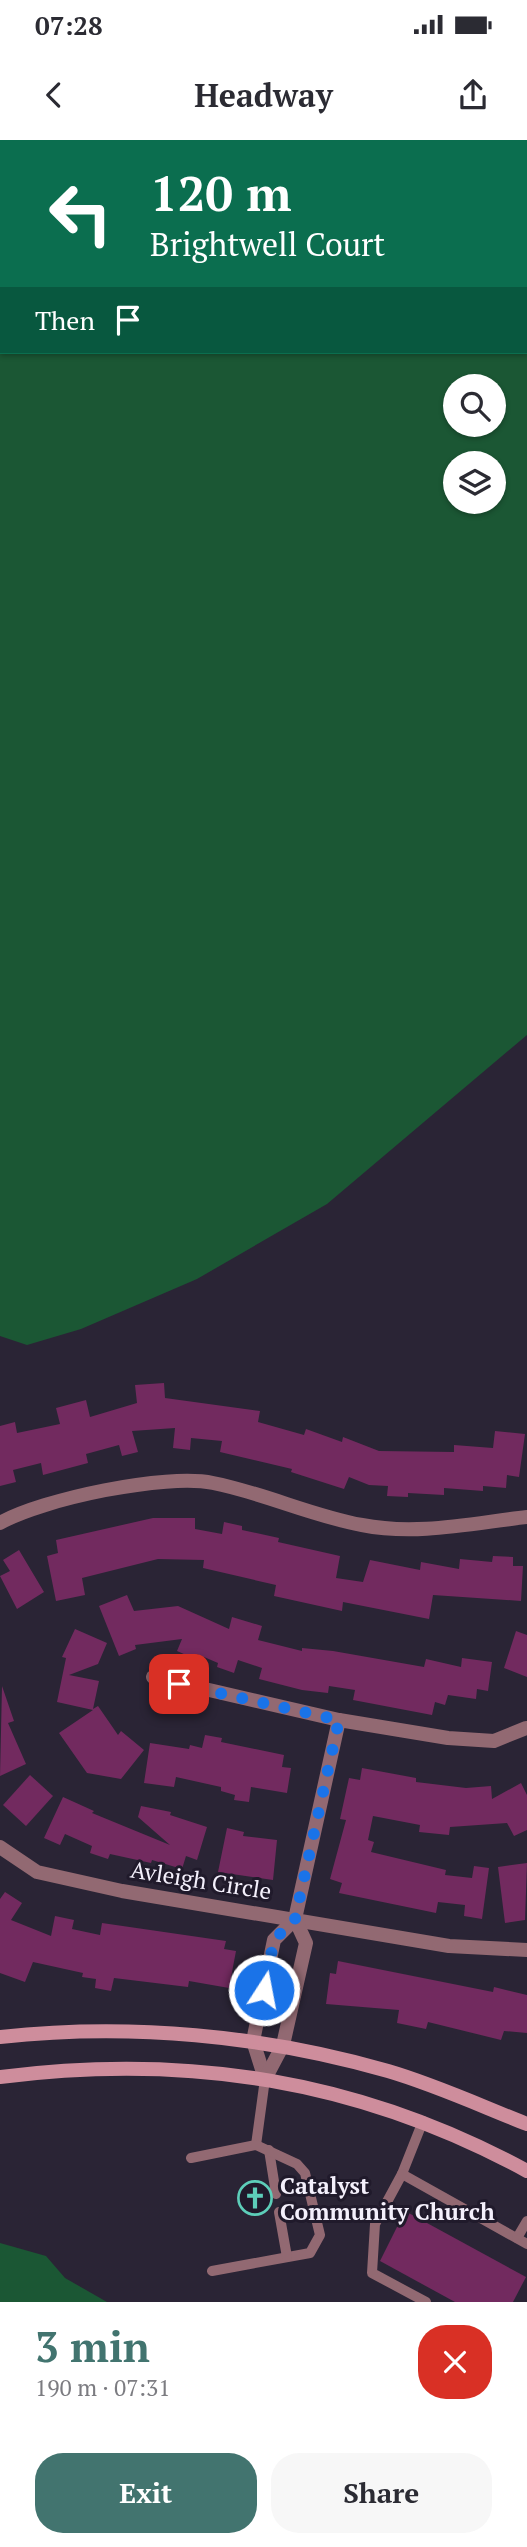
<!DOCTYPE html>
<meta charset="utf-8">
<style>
:root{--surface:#fff;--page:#f7f7f7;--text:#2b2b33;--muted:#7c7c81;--accent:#42746f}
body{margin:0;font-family:"PT Serif",serif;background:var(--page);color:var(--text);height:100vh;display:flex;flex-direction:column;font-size:26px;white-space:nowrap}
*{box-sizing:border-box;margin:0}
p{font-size:23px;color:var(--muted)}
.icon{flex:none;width:38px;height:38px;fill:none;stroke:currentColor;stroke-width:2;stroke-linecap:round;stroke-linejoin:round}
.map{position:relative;height:2162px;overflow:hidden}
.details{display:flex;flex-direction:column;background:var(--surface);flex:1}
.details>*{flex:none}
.hud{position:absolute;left:0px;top:0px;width:528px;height:214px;box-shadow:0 2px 5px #0004;background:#0b6e4f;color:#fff;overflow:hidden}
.buttons{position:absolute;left:443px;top:234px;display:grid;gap:14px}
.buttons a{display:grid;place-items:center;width:63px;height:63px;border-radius:50%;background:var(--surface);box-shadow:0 2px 5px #0004;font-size:35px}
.pin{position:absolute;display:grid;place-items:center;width:60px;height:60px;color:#fff;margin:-30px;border-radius:14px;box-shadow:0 4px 10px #0006}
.me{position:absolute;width:77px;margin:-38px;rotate:11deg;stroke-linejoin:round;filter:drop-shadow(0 0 5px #0008)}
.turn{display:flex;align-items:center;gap:24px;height:147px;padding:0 35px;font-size:32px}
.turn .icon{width:91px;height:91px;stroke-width:2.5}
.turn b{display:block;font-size:49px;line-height:60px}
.then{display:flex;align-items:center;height:66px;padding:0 35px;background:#0003;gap:14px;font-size:26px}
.round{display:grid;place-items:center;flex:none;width:74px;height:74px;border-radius:28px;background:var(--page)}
.overview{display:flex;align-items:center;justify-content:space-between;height:119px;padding:0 35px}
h1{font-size:42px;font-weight:800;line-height:52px;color:var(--accent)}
.cta{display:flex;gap:14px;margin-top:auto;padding:14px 35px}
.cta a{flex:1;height:80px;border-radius:28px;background:var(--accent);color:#fff;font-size:28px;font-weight:800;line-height:80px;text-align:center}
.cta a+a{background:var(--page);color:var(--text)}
.status{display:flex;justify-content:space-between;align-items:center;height:49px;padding:0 35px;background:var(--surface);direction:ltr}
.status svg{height:19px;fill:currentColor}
header{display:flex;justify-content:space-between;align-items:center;height:91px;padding:0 35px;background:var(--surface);font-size:32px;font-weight:800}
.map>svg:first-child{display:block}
.green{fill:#1b5734;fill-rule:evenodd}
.building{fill:#722a5f}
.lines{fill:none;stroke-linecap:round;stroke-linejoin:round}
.service{stroke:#926972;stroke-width:10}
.minor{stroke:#926972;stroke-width:14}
.secondary{stroke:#ce8d9c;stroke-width:14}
.route{stroke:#1a73e8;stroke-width:12;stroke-dasharray:0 21.6}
.labels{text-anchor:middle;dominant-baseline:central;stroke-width:6;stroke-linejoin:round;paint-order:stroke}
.street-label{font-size:23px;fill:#f4f0fc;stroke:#201a2b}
.poi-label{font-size:23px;font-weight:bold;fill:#f4f0fc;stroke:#201a2b;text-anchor:start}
</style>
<div class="status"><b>07:28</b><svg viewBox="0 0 49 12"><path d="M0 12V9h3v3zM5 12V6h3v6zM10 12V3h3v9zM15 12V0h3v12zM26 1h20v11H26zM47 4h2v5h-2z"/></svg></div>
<header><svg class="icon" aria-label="back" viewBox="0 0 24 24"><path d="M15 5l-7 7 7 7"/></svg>Headway<svg class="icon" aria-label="share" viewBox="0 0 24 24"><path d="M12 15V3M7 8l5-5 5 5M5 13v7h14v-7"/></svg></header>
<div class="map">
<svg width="527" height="2162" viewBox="0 0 527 2162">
<rect width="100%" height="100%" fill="#2a2435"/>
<g class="green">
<path d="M0 0 384 2H2V212H527V74V895L327 1064 197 1139 81 1189 27 1205 0 1196ZM455 247H494V285H455ZM455 324H494V362H455Z"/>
<polygon points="0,2103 46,2116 65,2138 107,2162 0,2162"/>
</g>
<g class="building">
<polygon points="164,1243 165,1258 260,1271 258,1282 304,1295 306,1289 342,1302 343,1297 379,1311 454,1312 454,1305 493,1308 495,1291 525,1294 519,1337 507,1335 506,1348 483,1346 483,1351 444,1348 444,1355 408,1353 408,1357 387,1356 388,1346 369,1345 349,1337 344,1349 291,1332 292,1329 220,1312 222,1301 191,1298 190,1310 173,1308 175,1288 132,1291 138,1312 122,1316 119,1305 86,1314 88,1323 43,1335 41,1323 13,1330 16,1342 0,1346 0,1286 15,1282 17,1293 60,1284 56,1268 86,1260 90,1277 137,1263 135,1245"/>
<polygon points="153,1378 195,1378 195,1389 222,1394 224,1382 242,1386 242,1390 279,1398 278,1402 340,1416 336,1438 363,1442 370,1420 420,1430 421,1422 459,1429 460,1419 492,1422 493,1416 513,1417 513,1426 523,1426 521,1461 433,1455 429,1479 343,1462 342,1471 274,1456 276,1445 203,1428 204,1420 158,1419 82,1438 85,1455 56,1461 47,1416 58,1413 56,1400"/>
<polygon points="19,1410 44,1452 17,1469 0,1436 10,1431 3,1420"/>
<polygon points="127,1455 134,1471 178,1466 229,1489 232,1477 262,1486 258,1500 302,1511 302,1508 333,1511 424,1527 426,1519 461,1527 462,1518 492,1522 488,1551 477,1549 476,1559 448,1555 445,1565 435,1562 432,1575 353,1560 355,1550 329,1546 328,1553 302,1550 259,1539 262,1528 238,1520 234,1533 217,1527 218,1523 197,1514 195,1519 177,1511 182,1499 135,1505 136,1509 119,1516 99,1466"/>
<polygon points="75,1489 107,1503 98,1524 69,1535 99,1541 93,1569 98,1566 118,1595 121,1591 144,1610 121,1639 87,1633 59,1593 93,1570 57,1562 66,1518 62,1517"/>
<polygon points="516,1491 527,1495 527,1537 504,1528"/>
<polygon points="2,1546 14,1581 8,1583 26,1624 0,1636"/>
<polygon points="205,1595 222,1598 221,1602 284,1615 282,1627 291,1628 287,1653 251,1647 249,1662 234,1660 235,1655 221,1651 221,1647 176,1637 174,1647 144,1643 150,1603 189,1609 190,1605 202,1608"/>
<polygon points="362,1628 416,1638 416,1642 466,1648 491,1646 492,1659 521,1643 527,1655 527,1690 514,1696 507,1683 450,1687 449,1695 419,1692 420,1685 373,1676 368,1700 374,1702 371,1712 446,1730 445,1735 472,1738 474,1726 489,1728 482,1779 464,1776 465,1765 438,1762 436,1773 339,1753 342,1743 330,1739 346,1680 340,1679 349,1638 360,1640"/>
<polygon points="30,1635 53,1656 26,1686 3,1665"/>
<polygon points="63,1657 94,1671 92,1673 170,1705 138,1677 141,1666 171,1672 170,1675 207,1687 197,1720 186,1716 182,1729 152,1720 151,1723 110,1714 108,1719 90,1713 92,1706 65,1694 60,1705 44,1698"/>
<polygon points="227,1688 244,1692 243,1696 277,1700 273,1740 218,1732"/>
<polygon points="527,1723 525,1780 505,1783 498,1727"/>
<polygon points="5,1752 22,1763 11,1780 51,1796 55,1776 74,1780 72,1789 100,1795 102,1783 226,1801 224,1809 236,1811 229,1848 189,1841 188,1847 114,1838 111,1851 95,1848 96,1839 82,1837 83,1833 33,1822 25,1842 0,1833 0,1759"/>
<polygon points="338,1821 493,1852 494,1847 527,1855 527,1893 504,1891 501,1900 428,1882 426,1889 397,1883 399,1870 326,1864 330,1833 336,1834"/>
<polygon points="405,2071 526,2137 513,2162 455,2162 380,2121"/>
</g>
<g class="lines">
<g class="service">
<polyline points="423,1981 402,2034 375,2084 372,2133 426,2162"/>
<polyline points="256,2005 265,1939"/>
<polyline points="269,2010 276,2054"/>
<polyline points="191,2018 256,2005 297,2024 305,2033 320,2095 310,2113 212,2131"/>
<polyline points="402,2034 527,2104"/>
<polyline points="279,2072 287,2117"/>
<polyline points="517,2098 527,2081"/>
</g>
<g class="minor">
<path d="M0 1383C42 1359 166 1333 213 1343 264 1353 312 1376 362 1385 417 1396 473 1383 527 1377"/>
<polyline points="153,1537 339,1580 448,1598 494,1601 526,1588"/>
<polyline points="0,1707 37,1732 122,1751 449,1806 527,1810"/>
<polyline points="265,1939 253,1901 274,1800 295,1779 339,1580"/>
<polyline points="265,1939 283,1905 306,1803 295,1779"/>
</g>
<g class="secondary">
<path d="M0 1897C129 1883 263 1895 388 1931 436 1945 481 1966 527 1984"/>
<path d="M0 1937C188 1913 360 1940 527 2031"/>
</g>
</g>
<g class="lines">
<polyline class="route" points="179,1544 339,1580 295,1779 274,1800 264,1850"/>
</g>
<defs>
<g id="church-ring" transform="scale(1.75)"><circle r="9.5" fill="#201a2b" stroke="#5dceb9" stroke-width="1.5"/><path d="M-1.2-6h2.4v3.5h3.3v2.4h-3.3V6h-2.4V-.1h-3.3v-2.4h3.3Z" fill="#5dceb9"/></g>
</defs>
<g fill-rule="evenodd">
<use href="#church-ring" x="255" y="2058"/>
</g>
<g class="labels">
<g class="street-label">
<text transform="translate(201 1740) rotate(9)">Avleigh Circle</text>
</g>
<g class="poi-label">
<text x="280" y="2045">Catalyst<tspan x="280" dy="26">Community Church</tspan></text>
</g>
</g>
</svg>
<div class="buttons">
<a><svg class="icon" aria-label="search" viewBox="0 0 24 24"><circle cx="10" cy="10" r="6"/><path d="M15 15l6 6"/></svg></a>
<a><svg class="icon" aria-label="layers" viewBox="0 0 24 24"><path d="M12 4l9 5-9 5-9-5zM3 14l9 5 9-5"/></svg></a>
</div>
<div class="pin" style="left:179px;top:1544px;background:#d93025"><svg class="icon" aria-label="arrive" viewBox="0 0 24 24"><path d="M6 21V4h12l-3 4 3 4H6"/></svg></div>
<svg class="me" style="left:264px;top:1850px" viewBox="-20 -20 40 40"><circle r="17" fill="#1a73e8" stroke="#fff" stroke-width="3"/><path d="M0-11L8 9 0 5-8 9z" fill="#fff"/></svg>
<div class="hud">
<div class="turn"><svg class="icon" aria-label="left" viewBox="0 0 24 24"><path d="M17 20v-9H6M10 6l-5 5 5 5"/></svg><div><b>120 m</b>Brightwell Court</div></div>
<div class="then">Then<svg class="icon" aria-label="arrive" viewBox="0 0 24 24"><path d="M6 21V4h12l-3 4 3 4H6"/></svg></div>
</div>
</div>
<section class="details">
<div class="overview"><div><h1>3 min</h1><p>190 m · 07:31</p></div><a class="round" style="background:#d93025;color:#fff"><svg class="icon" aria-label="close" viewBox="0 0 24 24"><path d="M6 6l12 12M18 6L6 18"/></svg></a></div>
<div class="cta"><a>Exit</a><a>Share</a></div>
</section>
